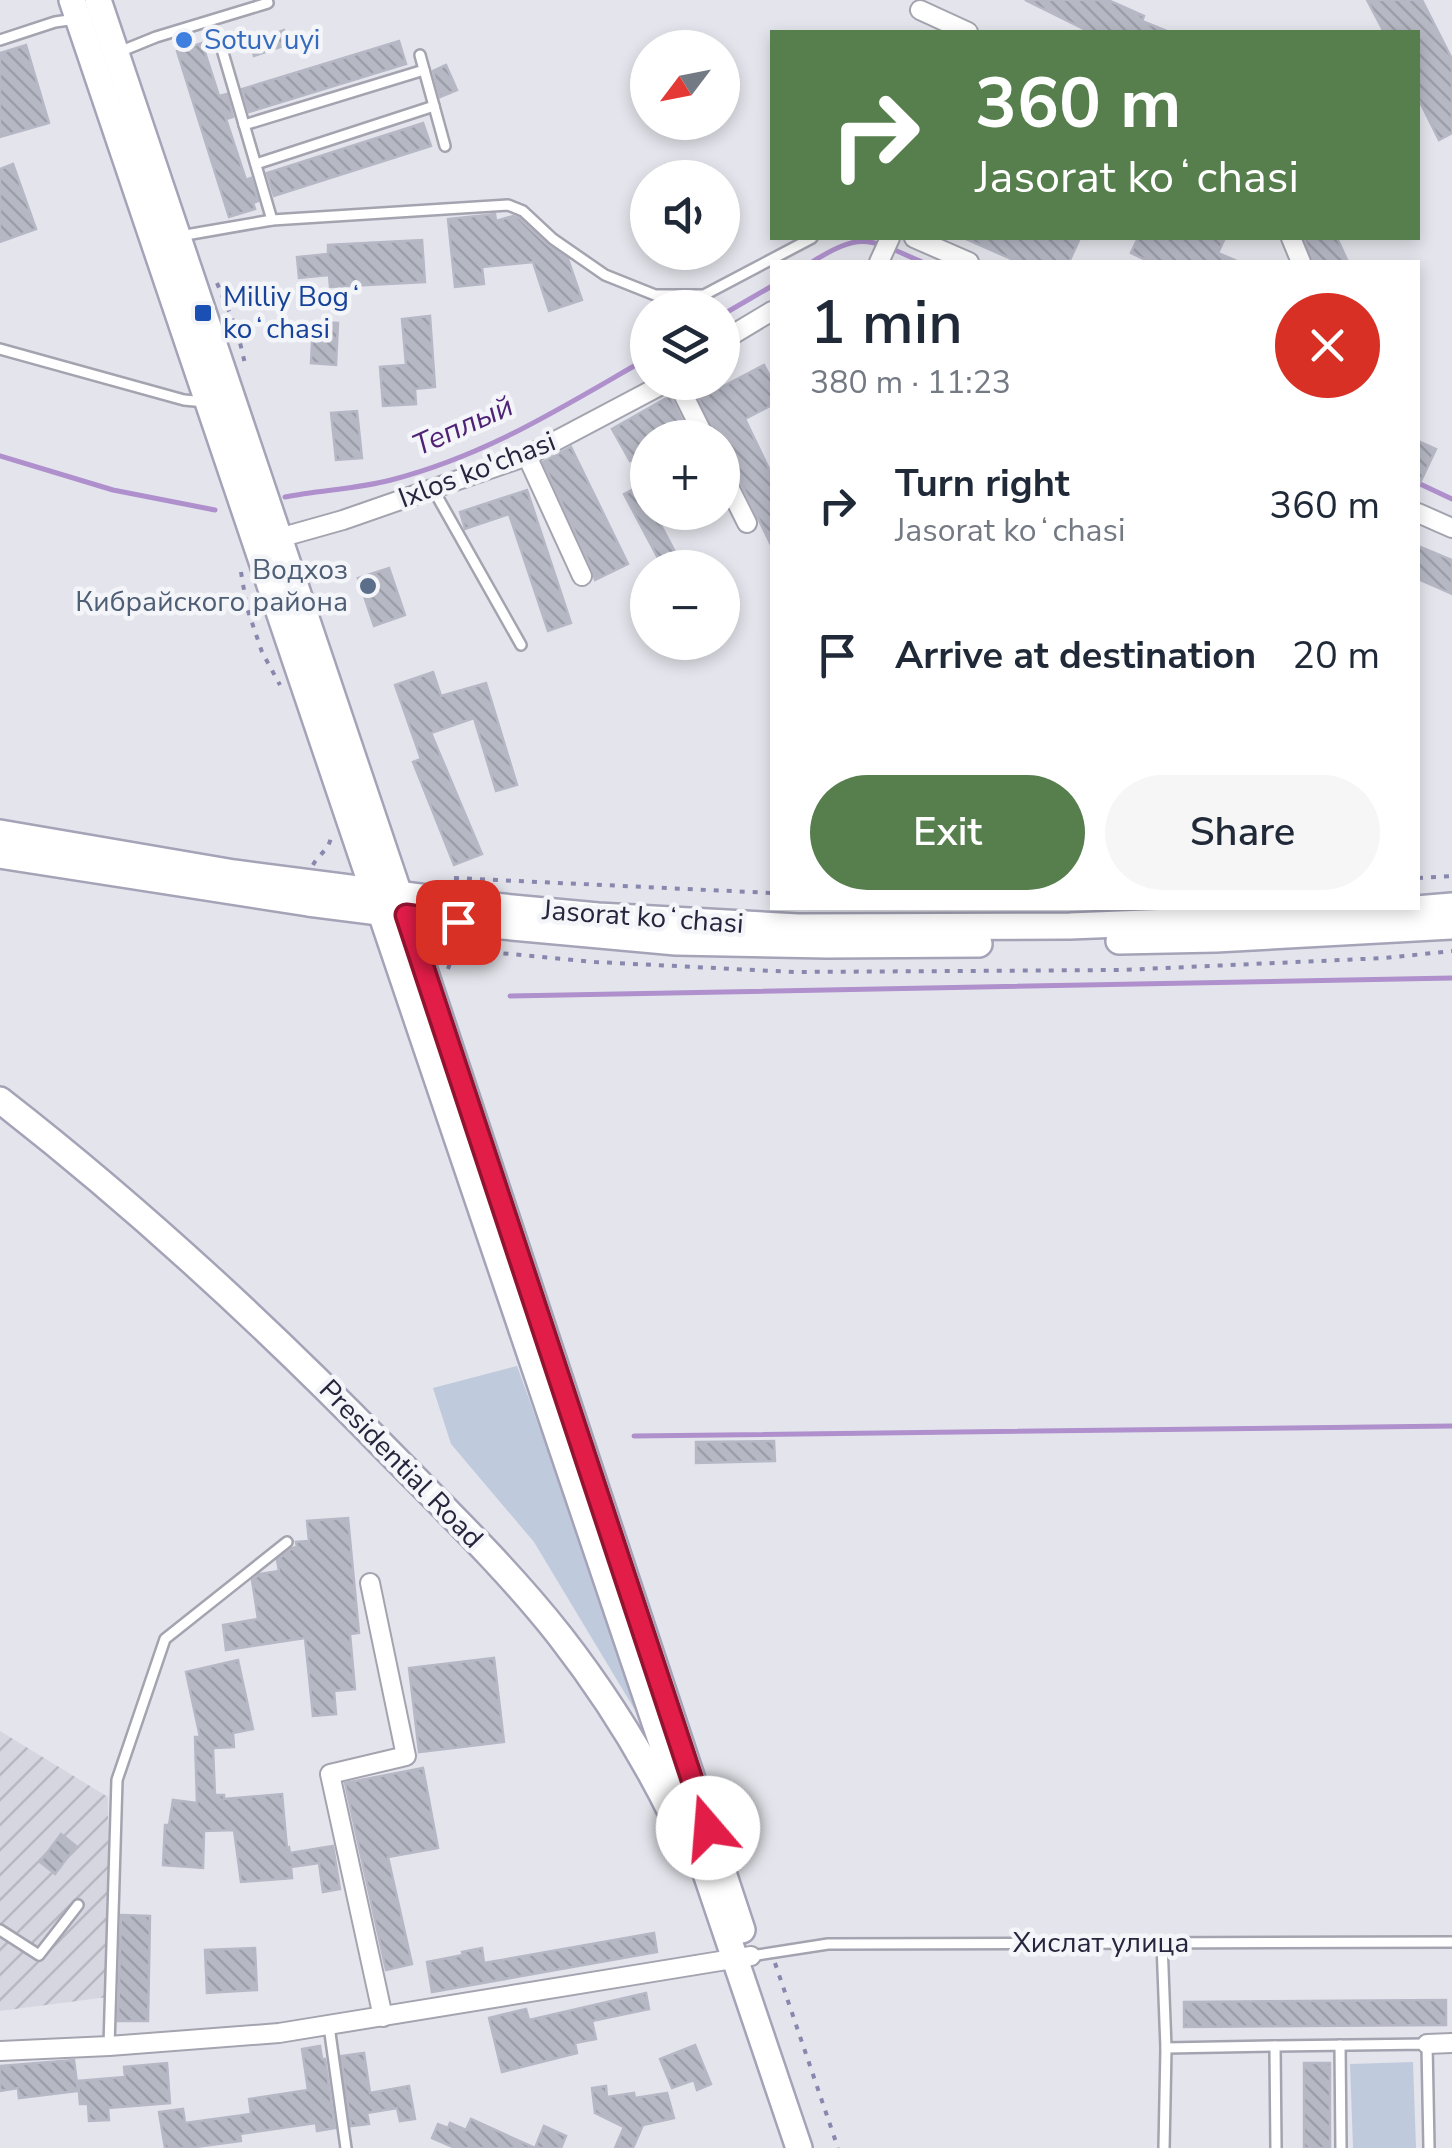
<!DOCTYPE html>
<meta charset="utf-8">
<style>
:root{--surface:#fff;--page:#f6f6f7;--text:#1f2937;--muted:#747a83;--accent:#567f4d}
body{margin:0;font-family:"Nunito Sans",sans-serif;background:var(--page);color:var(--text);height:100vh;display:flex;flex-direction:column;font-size:38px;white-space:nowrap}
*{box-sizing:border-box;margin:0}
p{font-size:32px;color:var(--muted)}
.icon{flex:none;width:55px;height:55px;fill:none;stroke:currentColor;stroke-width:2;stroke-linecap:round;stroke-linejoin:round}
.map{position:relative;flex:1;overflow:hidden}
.side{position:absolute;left:770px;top:260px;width:650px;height:650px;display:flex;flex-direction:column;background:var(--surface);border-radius:0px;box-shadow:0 5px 15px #0003}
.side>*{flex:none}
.hud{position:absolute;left:770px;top:30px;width:650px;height:210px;border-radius:0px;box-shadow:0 5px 15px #0003;background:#567f4d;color:#fff;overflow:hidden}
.needle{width:65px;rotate:238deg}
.buttons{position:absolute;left:630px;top:30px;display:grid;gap:20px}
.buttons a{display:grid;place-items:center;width:110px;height:110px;border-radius:50%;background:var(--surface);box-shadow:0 5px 15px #0003;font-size:50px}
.pin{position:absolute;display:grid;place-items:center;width:85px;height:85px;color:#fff;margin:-42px;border-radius:20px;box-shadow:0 5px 15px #0006}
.me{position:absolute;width:110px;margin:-55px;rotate:342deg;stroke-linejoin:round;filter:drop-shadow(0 0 8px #0008)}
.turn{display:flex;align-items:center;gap:35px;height:210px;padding:0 40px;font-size:45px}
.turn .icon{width:130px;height:130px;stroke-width:2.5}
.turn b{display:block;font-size:70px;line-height:85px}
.round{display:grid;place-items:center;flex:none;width:105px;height:105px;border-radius:52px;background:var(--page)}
.head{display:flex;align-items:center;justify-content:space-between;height:170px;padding:0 40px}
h1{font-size:60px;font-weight:600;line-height:75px}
.button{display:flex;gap:20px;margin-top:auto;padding:20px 40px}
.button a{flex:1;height:115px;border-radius:60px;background:var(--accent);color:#fff;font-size:40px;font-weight:600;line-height:115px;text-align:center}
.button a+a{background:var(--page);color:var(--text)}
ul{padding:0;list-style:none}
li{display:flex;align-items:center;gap:30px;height:150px;padding:0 40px}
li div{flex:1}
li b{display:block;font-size:38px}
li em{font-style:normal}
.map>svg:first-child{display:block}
.industrial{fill:url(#industrial-furrows)}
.green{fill:#bfcadc}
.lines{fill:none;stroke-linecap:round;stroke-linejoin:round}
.stream{stroke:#af90cd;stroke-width:5}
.building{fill:url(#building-back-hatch);stroke:#b7b8c6;stroke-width:2.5}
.lane-casing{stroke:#a4a4b0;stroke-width:14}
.street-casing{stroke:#a4a4b0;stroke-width:22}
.secondary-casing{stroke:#a4a3b7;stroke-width:30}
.path{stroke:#8887ae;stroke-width:4;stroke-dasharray:5 8;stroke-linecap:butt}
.lane{stroke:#fff;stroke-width:9}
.street{stroke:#fff;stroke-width:18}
.secondary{stroke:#fff;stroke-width:25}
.route-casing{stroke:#92132f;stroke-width:25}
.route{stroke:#e11d48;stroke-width:18}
.shop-dot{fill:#3f7fe0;stroke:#f4f5f9;stroke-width:4}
.transit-dot{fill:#1a4fb4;stroke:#f4f5f9;stroke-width:4}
.service-dot{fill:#5c6f8a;stroke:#f4f5f9;stroke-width:4}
.labels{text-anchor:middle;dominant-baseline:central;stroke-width:9;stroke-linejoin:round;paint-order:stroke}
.shop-label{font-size:28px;fill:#366cbe;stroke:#f4f5f9;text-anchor:start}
.transit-label{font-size:28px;fill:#164399;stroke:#f4f5f9;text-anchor:start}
.street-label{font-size:28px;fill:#27253d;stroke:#f4f5f9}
.service-label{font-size:28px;fill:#4e5e75;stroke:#f4f5f9;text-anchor:end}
.water-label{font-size:30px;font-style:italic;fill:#4e2375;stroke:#f4f5f9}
</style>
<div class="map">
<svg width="1452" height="2148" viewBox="0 0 1452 2148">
<defs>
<pattern id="industrial-furrows" width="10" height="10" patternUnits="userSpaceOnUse" patternTransform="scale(2.5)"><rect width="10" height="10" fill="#d5d6e0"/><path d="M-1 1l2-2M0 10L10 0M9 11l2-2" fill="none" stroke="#b7b8c1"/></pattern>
<pattern id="building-back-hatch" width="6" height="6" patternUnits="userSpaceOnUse" patternTransform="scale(2.5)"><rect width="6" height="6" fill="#b6b8c4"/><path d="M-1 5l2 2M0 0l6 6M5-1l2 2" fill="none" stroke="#9c9ea9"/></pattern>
</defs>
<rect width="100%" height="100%" fill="#e4e5ec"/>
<polygon class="industrial" points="0,1731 108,1797 108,1997 0,2011"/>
<g class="green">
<polygon points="517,1366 638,1698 650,1735 534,1542 451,1444 433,1388"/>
<polygon points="1413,2062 1416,2148 1353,2148 1350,2064"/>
</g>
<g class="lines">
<g class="stream">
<path d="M812 262C863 230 871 240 922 262"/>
<polyline points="722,315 772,286"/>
<polyline points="0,456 113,490 215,510"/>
<polyline points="1418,483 1452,499"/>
<path d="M285 497C320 490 357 489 391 480 488 455 562 407 648 358"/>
<polyline points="510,996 1452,978"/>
<polyline points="634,1436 1452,1426"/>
</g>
</g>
<g class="building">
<polygon points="1025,0 1108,0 1144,16 1142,21 1169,32 1090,32"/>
<polygon points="1367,0 1422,0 1452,59 1452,133 1439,140 1418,98 1418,32 1384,32"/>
<polygon points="284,30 289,44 254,56 250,42"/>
<polygon points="399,41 406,64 249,112 242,89"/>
<polygon points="202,43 219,96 227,94 233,117 226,119 246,180 251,178 258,201 253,203 255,209 229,217 177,51"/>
<polygon points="26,45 49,123 0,137 0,53"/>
<polygon points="446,65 457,90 440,97 433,71"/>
<polygon points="423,123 431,146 274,196 267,173"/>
<polygon points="13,164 36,229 0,242 0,169"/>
<polygon points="495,214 496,221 513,216 519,218 548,245 568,259 582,300 549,311 533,262 482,267 484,284 455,287 448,219"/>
<polygon points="964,238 1080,238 1069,262 1018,262"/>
<polygon points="1138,238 1225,238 1218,253 1239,262 1150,262 1131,253"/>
<polygon points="1304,238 1337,238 1348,262 1313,262"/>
<polygon points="422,240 425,282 330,287 329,275 299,278 297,257 328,254 328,245"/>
<polygon points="430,316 435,387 415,389 416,404 383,406 380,367 406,365 402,319"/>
<polygon points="313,322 338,323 336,365 311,363"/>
<polygon points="764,365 772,380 772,405 745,419 772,475 772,547 722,444 722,438 717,438 699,399"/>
<polygon points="670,396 691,438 648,438 648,451 630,461 612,429"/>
<polygon points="357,411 362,458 336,460 331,413"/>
<polygon points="1418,441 1436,449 1418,487"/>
<polygon points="571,447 628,564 595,580 593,571 543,462"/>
<polygon points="640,486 648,500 648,512 654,512 675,552 659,560 624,494"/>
<polygon points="527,490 571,623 548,631 509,514 465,529 460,512"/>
<polygon points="1418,546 1452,560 1452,594 1418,579"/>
<polygon points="389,568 405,615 374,626 358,578"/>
<polygon points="433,672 441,696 486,683 517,785 496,791 474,718 431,733 482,854 454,865 413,762 421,759 395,685"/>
<polygon points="774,1441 775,1461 696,1463 696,1442"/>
<polygon points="348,1518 359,1633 350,1634 355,1689 334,1691 336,1714 313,1716 305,1638 226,1650 223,1625 258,1619 252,1580 260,1574 279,1571 277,1560 292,1548 297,1547 296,1542 309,1541 307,1521"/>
<polygon points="494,1658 504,1742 419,1752 409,1668"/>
<polygon points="238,1660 253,1729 233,1733 234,1747 213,1748 215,1795 224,1795 224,1799 282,1794 287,1848 289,1847 290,1853 333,1846 340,1889 323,1892 319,1863 291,1867 292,1878 241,1882 234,1830 204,1831 203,1868 163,1865 165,1825 169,1825 173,1800 197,1803 195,1737 200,1737 186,1672"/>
<polygon points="423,1768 438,1848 388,1857 412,1964 386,1970 345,1783"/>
<polygon points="61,1834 76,1846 55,1874 40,1862"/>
<polygon points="121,1915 150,1916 148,2021 118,2021"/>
<polygon points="654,1933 657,1952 432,1992 427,1962 463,1955 462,1952 482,1948 484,1963"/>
<polygon points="255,1948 257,1990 207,1993 205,1950"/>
<polygon points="646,1993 649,2009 592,2021 596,2039 575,2043 577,2053 502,2072 489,2018 526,2009 529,2020"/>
<polygon points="1446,2000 1446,2025 1184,2027 1184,2002"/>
<polygon points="695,2045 711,2084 697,2090 694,2080 672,2088 660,2059"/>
<polygon points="320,2046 322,2059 325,2059 335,2128 317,2131 316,2123 240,2134 241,2141 188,2148 165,2148 159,2112 183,2109 185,2123 251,2114 249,2099 308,2090 302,2049"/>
<polygon points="364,2053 370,2093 409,2086 415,2119 400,2121 397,2108 367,2113 369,2124 351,2126 341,2056"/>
<polygon points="74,2060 78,2091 19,2098 18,2088 0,2091 0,2066"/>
<polygon points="167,2063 170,2103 108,2108 109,2120 89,2121 88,2104 80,2104 78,2081 125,2077 124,2067"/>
<rect x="1304" y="2063" width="26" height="85"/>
<polygon points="606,2086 607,2097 634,2093 635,2098 667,2093 674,2118 643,2125 633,2148 615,2148 624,2127 595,2113 592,2088"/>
<polygon points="471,2119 535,2148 544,2126 566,2136 561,2148 455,2148 432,2138 438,2124 448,2128 450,2123 466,2130"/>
</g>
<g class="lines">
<g class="lane-casing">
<g id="lane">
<polyline points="219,39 272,220"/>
<polyline points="0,40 55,22 76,19"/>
<polyline points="119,52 156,37 268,3 267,0"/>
<polyline points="420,55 445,146"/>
<polyline points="244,125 424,70"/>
<polyline points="256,164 434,106"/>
<polyline points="180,236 272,220 508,205 523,211 553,239 605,275 655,295 704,295 812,238"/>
<polyline points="0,349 184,400 205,402"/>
<polyline points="433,489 521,645"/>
<polyline points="0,1930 39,1955 78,1905"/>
<polyline points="1162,1943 1166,2048 1164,2148"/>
<polyline points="751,1956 828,1944 1452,1942"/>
<polyline points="329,2026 346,2148"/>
<polyline points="1340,2045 1341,2148"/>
<polyline points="109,2046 117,1780 165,1639 287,1542"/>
<polyline points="1166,2048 1275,2046"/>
<polyline points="1276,2148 1275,2046 1427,2044 1429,2148"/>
</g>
</g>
<g class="street-casing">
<g id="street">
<polyline points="920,10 968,32"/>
<polyline points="914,238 969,262"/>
<polyline points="1291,238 1301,262"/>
<polyline points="879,262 890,238"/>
<polyline points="722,341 772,311"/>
<polyline points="677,382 705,438"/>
<polyline points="527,456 582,576"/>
<polyline points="722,473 747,523"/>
<polyline points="1418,513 1452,528"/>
<polyline points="279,538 343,520 527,456 667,382"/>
<polyline points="370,1583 406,1756 330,1774 383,2017"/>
<polyline points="1427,2044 1452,2043"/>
<polyline points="0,2051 109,2046 279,2033 751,1956"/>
</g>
</g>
<g class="secondary-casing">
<g id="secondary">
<polyline points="72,0 799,2148"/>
<polyline points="98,0 406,915 742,1930"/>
<polyline points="0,833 234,873 482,905 598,916 798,927 1070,926 1344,915 1452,906"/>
<polyline points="0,855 308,903 458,922 676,942 827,945 979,944"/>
<polyline points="1119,941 1216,939 1452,926"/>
<path d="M0 1100C139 1208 267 1327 389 1452 448 1512 508 1570 560 1636 602 1690 643 1755 673 1816"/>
</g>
</g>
<g class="path">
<polyline points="217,283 237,330 246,368"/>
<polyline points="241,572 247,608 262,652 280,685"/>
<path d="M313 865C318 855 330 849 331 836"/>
<polyline points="454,878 772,893"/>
<polyline points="1418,878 1452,876"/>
<polyline points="448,969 451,960 458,953 478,951 595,962 794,972 1121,970 1385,958 1452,951"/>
<polyline points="775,1963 838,2148"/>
</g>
<use href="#lane" class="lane"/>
<use href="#street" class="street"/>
<use href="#secondary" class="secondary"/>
</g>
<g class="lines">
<g class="route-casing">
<polyline id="route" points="458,922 406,915 708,1828"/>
</g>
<use href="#route" class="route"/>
</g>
<circle class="shop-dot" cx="184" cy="40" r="10"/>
<rect class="transit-dot" x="193" y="303" width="20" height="20" rx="5"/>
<circle class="service-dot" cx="368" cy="586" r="10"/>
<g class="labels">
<g class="shop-label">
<text x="204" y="40">Sotuv uyi</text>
</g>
<g class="transit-label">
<text x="223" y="297">Milliy Bogʻ<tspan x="223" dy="32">koʻchasi</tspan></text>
</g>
<g class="street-label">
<text transform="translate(477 470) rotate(-21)">Ixlos ko'chasi</text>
<text transform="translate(643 917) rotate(4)">Jasorat koʻchasi</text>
<text transform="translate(401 1464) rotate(46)">Presidential Road</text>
<text x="1101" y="1943">Хислат улица</text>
</g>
<g class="service-label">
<text x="348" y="570">Водхоз<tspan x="348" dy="32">Кибрайского района</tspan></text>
</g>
<g class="water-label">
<text transform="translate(463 426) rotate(-24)">Теплый</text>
</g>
</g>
</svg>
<div class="buttons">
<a><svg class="needle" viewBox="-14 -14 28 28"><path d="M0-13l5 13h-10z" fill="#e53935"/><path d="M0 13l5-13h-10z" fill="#747a83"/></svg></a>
<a><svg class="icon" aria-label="sound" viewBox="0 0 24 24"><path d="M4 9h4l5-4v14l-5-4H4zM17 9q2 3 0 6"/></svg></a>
<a><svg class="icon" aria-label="layers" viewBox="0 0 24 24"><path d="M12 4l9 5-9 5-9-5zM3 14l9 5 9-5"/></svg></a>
<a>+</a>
<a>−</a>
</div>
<div class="pin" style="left:458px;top:922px;background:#d93025"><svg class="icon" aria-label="arrive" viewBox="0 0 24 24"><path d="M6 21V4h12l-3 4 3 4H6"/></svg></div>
<svg class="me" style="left:708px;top:1828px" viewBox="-20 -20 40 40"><circle r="19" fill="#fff"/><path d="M0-13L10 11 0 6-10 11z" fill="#e11d48"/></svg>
<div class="hud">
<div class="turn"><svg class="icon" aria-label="right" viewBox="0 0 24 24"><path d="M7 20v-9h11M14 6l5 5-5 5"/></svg><div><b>360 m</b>Jasorat koʻchasi</div></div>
</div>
<section class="side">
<div class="head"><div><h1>1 min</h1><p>380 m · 11:23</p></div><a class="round" style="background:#d93025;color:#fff"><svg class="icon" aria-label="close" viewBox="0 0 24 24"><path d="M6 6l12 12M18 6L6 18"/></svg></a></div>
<ul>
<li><svg class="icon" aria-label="right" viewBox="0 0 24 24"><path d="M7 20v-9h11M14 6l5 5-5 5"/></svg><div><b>Turn right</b><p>Jasorat koʻchasi</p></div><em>360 m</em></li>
<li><svg class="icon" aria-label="arrive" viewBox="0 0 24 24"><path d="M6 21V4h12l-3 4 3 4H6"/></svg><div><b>Arrive at destination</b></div><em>20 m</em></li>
</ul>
<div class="button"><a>Exit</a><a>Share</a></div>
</section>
</div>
